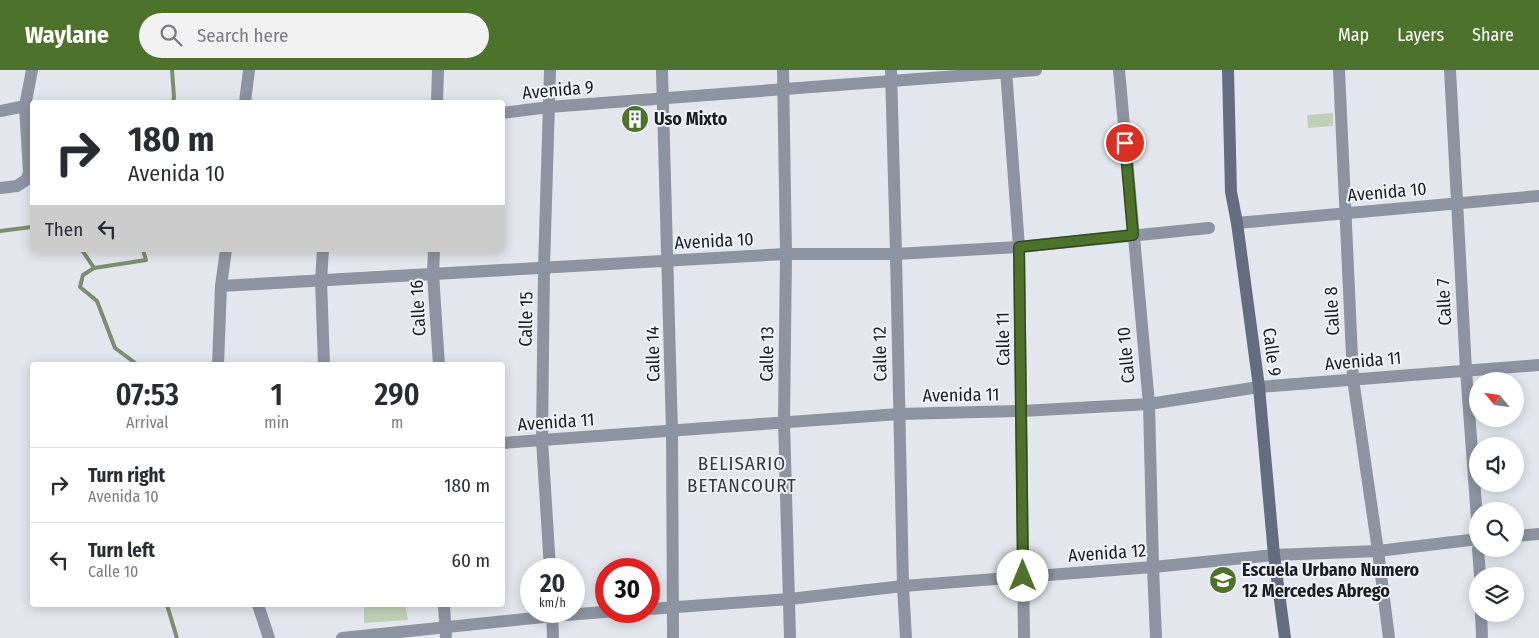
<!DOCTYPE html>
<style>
:root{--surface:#fff;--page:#f2f2f3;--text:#2b2b33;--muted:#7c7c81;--line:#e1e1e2;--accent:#4d722b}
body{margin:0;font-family:"Fira Sans Condensed",sans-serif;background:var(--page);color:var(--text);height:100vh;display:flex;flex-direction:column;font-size:19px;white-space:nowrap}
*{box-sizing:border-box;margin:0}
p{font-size:16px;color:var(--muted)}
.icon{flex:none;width:28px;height:28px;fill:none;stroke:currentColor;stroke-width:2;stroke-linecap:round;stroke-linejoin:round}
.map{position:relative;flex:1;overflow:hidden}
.details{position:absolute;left:30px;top:292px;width:475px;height:245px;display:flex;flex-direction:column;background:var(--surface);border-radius:5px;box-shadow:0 2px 12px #0003}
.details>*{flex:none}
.banner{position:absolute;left:30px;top:30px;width:475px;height:152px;border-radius:5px;box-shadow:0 2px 12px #0003;background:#fff;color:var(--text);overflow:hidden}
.needle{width:32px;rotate:299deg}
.tools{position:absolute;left:1469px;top:302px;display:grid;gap:10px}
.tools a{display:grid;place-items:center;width:55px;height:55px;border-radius:50%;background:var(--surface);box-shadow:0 2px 12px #0003;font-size:25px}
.speed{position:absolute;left:520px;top:488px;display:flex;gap:10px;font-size:25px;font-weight:700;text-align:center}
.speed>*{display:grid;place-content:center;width:65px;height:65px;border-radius:50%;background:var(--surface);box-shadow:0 2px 12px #0003;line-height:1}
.speed small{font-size:12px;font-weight:400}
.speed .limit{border:8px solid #d22;background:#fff;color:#111}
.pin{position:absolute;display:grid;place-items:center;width:42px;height:42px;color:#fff;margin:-21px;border:2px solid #fff;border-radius:50%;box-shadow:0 1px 5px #0007}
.me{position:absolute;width:55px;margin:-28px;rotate:0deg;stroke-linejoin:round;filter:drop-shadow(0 0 4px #0008)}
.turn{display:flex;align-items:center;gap:18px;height:105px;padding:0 15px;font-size:22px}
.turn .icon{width:65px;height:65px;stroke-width:2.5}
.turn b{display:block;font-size:35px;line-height:42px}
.then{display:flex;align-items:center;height:48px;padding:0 15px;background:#0003;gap:10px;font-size:19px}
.eta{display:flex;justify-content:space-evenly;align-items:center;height:85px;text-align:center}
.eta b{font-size:30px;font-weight:600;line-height:35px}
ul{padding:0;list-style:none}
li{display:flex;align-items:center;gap:15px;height:75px;padding:0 15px;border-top:1px solid var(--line)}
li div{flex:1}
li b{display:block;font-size:19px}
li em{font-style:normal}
header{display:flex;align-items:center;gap:30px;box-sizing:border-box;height:70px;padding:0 25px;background:var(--accent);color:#fff}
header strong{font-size:24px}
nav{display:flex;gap:28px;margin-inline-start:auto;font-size:18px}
.search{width:350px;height:45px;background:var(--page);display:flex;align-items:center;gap:12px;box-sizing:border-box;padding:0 18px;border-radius:28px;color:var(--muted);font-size:19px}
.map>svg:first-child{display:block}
.green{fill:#c0d0b5}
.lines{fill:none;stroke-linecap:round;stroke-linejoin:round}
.stream{stroke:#7d8e70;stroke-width:4}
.street{stroke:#8d93a1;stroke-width:12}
.secondary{stroke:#636c80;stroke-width:12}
.route-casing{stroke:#324a1c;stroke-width:12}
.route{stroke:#4d722b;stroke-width:9}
.labels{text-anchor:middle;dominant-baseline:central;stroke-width:4;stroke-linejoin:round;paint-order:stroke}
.street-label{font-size:18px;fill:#1d1e21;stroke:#f0f3f9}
.poi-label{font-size:18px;font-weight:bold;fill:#1d1e21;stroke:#f0f3f9;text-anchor:start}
.neighbourhood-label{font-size:19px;letter-spacing:1px;fill:#373a3f;stroke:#f0f3f9}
</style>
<header>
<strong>Waylane</strong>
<div class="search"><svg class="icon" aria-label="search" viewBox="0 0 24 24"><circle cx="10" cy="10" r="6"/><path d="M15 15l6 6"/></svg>Search here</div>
<nav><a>Map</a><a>Layers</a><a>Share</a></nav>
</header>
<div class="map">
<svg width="1539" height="568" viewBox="0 0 1539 568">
<rect width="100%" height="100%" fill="#e3e6ec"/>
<g class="green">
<polygon points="1333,43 1333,56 1308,58 1307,45"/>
<polygon points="405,535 408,550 364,553 364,536"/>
</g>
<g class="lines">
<g class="stream">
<polyline points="172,0 174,27 173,32"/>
<polyline points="0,161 32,157"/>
<polyline points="82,180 94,198"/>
<polyline points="138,295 115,278 97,231 80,217 83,205 94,198 146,190 143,180"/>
<polyline points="167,535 177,568"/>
</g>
<g class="street">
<polyline points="662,0 672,362 673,568"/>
<polyline points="783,0 786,184 784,352 790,568"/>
<polyline points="891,0 896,184 903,516 906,568"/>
<polyline points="1006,0 1019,177 1024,568"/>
<polyline points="1119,0 1149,334 1153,497 1156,568"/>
<polyline points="1339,0 1353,309 1378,481 1389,568"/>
<polyline points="1450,0 1466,300 1478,462"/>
<polyline points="245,32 249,0"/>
<polyline points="437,32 438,0"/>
<polyline points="0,41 25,36"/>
<polyline points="502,43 549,37 1036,0"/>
<polyline points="0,118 17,116 26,110 29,103 25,36 32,0"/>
<polyline points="1237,153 1539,126"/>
<polyline points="323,180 321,210 324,295"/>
<polyline points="434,180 433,204 439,295"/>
<polyline points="221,216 786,184 896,184 1019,177 1209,158"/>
<polyline points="218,295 221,216 226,180"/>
<polyline points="502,373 899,344 1022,341 1149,334 1259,317 1539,295"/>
<polyline points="1515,466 1539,464"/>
<polyline points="1478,479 1480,506"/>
<polyline points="550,499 542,370 544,198 550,0"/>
<polyline points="258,535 269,568"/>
<polyline points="444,535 446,568"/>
<polyline points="649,539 790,529 903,516 1153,497 1274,485 1378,481 1478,469"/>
<polyline points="552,541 553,568"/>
<polyline points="1481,544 1482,568"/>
<polyline points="342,568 553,546 617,541"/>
</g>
<polyline class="secondary" points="1228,0 1231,122 1237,153 1259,317 1274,485 1285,568"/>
</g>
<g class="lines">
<g class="route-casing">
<polyline id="route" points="1023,506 1019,177 1133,165 1125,73"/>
</g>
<use href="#route" class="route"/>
</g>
<defs>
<g id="building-disc" transform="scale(1.4375)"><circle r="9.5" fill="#4d722b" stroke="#f0f3f9"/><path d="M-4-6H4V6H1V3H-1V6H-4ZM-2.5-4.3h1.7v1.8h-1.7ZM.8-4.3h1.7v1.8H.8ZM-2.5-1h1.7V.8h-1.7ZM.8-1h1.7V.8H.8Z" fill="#fff"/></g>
<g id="school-disc" transform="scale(1.4375)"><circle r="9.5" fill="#4d722b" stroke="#f0f3f9"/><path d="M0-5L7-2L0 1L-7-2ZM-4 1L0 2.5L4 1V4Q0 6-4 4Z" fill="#fff"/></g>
</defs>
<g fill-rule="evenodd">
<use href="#building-disc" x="635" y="49"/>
<use href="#school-disc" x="1223" y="510"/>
</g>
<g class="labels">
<g class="street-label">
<text transform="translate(558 20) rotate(-5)">Avenida 9</text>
<text transform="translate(1387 122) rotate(-5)">Avenida 10</text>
<text transform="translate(714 171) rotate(-3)">Avenida 10</text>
<text transform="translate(1444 232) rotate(-93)">Calle 7</text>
<text transform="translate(418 238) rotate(-93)">Calle 16</text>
<text transform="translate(1332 241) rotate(-93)">Calle 8</text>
<text transform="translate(526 249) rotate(-89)">Calle 15</text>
<text transform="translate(1003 269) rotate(-91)">Calle 11</text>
<text transform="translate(1272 282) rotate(83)">Calle 9</text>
<text transform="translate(653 284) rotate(-91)">Calle 14</text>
<text transform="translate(767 284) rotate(-89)">Calle 13</text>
<text transform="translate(880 284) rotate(-91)">Calle 12</text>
<text transform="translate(1126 285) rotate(-95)">Calle 10</text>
<text transform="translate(1363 291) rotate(-5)">Avenida 11</text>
<text transform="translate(961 325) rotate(-1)">Avenida 11</text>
<text transform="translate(556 352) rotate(-4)">Avenida 11</text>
<text transform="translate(1107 483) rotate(-4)">Avenida 12</text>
</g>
<g class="poi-label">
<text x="654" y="49">Uso Mixto</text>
<text x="1242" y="500">Escuela Urbano Numero<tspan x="1242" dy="21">12 Mercedes Abrego</tspan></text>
</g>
<g class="neighbourhood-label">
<text x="742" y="393">BELISARIO<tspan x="742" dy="22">BETANCOURT</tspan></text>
</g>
</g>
</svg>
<div class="tools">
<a><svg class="needle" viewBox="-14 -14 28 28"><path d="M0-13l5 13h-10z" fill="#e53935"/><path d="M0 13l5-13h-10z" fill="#7c7c81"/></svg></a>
<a><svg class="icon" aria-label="sound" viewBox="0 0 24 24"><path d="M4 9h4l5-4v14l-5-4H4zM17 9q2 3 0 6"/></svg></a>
<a><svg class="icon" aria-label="search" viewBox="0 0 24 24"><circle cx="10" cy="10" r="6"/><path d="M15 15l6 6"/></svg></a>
<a><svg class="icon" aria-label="layers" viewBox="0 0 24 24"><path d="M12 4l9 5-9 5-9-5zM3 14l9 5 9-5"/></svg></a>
</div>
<div class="speed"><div>20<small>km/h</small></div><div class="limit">30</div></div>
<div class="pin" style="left:1125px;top:73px;background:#d93025"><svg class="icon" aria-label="arrive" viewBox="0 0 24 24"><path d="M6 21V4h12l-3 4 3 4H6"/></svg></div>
<svg class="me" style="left:1023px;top:506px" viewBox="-20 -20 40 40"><circle r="19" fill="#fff"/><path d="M0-13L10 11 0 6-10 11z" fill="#4d722b"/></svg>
<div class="banner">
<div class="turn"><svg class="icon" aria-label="right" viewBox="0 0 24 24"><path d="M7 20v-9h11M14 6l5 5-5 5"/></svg><div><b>180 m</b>Avenida 10</div></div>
<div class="then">Then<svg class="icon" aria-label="left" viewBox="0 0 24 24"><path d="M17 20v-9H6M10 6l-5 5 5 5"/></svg></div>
</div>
<section class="details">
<div class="eta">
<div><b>07:53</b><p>Arrival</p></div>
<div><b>1</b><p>min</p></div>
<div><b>290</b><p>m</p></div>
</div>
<ul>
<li><svg class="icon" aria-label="right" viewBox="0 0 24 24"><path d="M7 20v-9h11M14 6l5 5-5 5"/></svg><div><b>Turn right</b><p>Avenida 10</p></div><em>180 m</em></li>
<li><svg class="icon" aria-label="left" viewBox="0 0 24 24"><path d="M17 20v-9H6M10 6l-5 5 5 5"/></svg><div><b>Turn left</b><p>Calle 10</p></div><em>60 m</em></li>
</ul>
</section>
</div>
